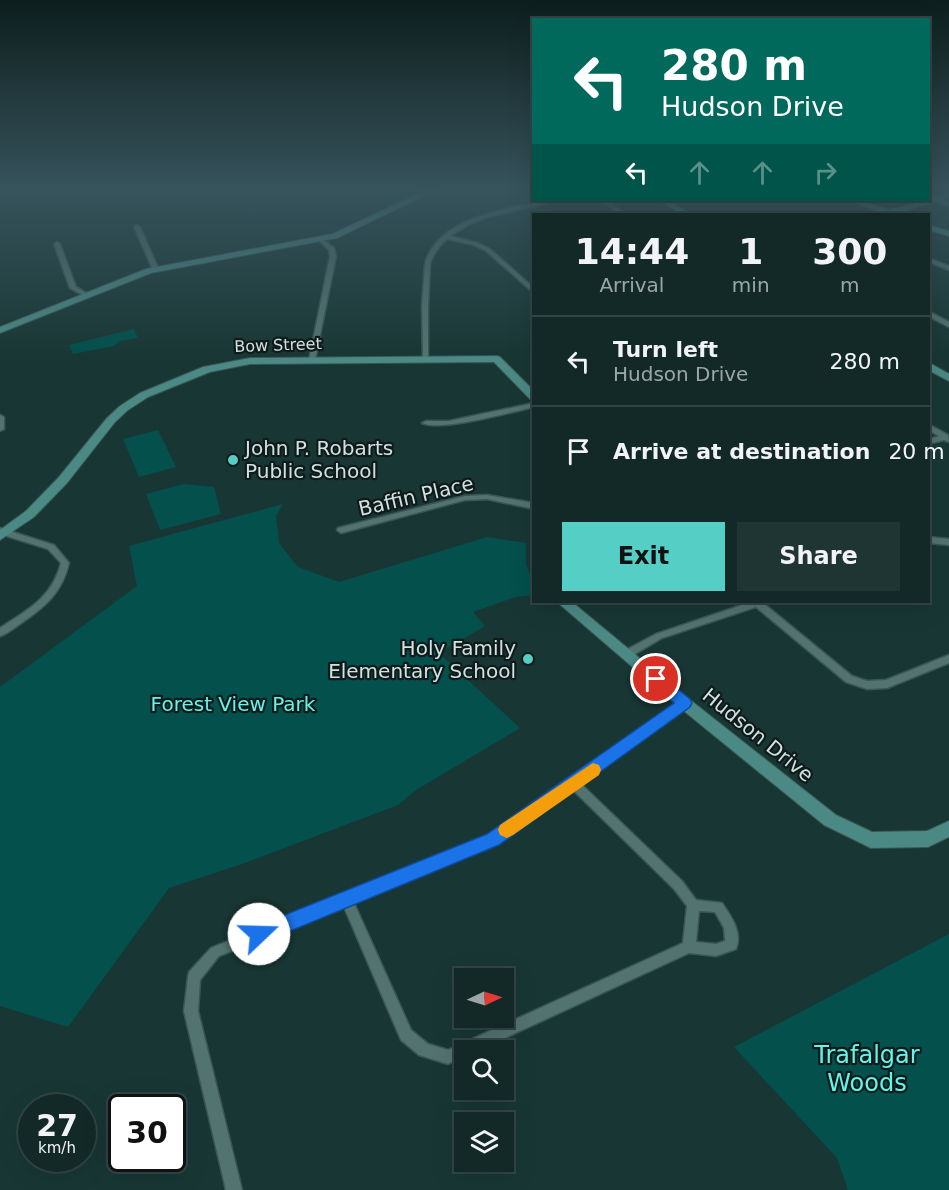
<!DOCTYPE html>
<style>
:root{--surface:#122927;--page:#1f3533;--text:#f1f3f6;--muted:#9ca6a7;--line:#314544;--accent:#55cec5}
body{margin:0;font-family:"DejaVu Sans",sans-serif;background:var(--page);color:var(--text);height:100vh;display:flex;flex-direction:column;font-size:22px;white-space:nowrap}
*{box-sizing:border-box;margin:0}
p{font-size:20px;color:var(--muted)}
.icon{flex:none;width:33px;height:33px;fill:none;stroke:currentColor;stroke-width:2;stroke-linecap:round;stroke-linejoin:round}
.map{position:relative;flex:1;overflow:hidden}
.side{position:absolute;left:532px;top:213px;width:398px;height:390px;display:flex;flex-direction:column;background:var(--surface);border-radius:0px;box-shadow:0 6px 24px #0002,0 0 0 2px var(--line)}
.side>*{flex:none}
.hud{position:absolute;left:532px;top:18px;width:398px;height:183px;border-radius:0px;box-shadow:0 6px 24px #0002,0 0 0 2px var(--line);background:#00695c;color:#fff;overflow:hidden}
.needle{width:39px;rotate:86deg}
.buttons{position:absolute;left:454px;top:968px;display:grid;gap:12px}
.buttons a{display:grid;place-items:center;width:60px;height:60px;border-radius:0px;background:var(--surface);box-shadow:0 6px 24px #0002,0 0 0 2px var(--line);font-size:30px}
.speed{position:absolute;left:18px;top:1094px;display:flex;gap:12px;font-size:30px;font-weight:700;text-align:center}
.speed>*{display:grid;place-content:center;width:78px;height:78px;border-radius:50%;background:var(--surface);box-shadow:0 6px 24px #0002,0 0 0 2px var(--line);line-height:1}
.speed small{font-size:15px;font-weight:400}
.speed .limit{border:3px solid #111;border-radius:9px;background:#fff;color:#111}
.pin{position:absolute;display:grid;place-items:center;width:51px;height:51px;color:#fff;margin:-26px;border:3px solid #fff;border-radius:50%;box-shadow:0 2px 6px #0007}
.me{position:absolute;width:66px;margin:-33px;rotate:69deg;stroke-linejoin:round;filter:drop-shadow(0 0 4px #0008)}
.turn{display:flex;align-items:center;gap:21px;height:126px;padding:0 30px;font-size:27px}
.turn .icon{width:78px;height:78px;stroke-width:2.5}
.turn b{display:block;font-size:42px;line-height:51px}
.lanes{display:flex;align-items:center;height:57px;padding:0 30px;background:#0003;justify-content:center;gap:30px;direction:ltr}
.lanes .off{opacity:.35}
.eta{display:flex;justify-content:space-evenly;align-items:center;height:102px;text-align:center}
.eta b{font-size:36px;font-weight:600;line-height:42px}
.button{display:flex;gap:12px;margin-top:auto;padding:12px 30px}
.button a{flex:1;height:69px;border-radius:0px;background:var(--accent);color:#111;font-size:24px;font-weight:600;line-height:69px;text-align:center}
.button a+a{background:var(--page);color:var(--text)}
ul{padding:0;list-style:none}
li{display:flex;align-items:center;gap:18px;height:90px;padding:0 30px;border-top:2px solid var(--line)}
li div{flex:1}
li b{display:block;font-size:22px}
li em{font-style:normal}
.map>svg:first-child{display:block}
.green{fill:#03504c}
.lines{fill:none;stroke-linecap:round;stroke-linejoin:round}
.street-casing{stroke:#3a5553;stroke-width:3}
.secondary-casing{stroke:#3a5553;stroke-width:2}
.street{fill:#537370;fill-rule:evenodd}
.secondary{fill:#4b8984;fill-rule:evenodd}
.route{fill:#1a73e8;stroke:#114b97;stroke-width:1.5}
.slow{fill:#f59e0b}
.poi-dot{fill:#55cec5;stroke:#0e1b1a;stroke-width:2}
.labels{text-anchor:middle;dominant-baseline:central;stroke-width:4.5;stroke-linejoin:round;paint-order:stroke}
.far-street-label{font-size:16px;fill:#d0e1df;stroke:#0e1b1a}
.poi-label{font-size:20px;fill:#d0e1df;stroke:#0e1b1a;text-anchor:start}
.street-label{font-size:20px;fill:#d0e1df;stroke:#0e1b1a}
.park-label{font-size:20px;fill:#64f2e9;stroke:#0e1b1a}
.near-park-label{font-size:24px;fill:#64f2e9;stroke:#0e1b1a}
</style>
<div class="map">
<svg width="949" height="1190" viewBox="0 0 949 1190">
<rect width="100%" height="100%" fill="#183734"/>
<g class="green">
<polygon points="134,329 138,338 120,341 114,346 73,354 69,345"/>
<polygon points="158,430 176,467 139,477 123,439"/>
<polygon points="184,484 214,487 221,514 160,530 146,494"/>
<polygon points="283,504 276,516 279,543 298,567 339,582 487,537 526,543 526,564 534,584 534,595 516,597 473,612 485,626 439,653 520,728 416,790 398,805 245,863 169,888 68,1027 0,1006 0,687 137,586 129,546"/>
<polygon points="949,934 949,1190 848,1190 837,1158 734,1047"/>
</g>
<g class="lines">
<g class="street-casing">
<g id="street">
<polygon points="928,196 949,202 949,206 928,199"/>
<path d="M554 200H561L488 217 470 224 450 236 478 243 490 249 534 288V293L486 251 474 245 447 239C439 246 433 254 430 264L428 306V359L423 360 422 306 425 264C437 216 513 207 554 200Z"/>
<polygon points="600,200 605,200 626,214 620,214"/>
<polygon points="137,225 140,227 159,270 158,271 153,270 134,227"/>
<polygon points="320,237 334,248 336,256 315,360 312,362 309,360 330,256 329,250 317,239"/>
<polygon points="57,242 60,244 76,287 88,294 88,296 84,296 70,288 54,244"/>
<polygon points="928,258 949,266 949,270 928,262"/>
<polygon points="928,311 949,322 949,327 928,316"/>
<path d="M534 403V407C512 412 439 432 422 423L426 421H449Z"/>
<polygon points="0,415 4,417 4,429 0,431"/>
<polygon points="928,424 948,435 949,442 944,440 928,444 928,440 939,436 928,430"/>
<polygon points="487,495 534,503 534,509 487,499 465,500 341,533 337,530 338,528 465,496"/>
<path d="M0 528 54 545 69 563C62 593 45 607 20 624 14 628 7 634 0 636V628C27 610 52 598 61 563L48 549 0 534Z"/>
<polygon points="928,537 949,539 949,545 928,543"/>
<polygon points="751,602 763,602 763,603 852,676 867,681 886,680 949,655 949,663 887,688 867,689 846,682 756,607 662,638 630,657 624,657 622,654 624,651 656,634"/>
<path d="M684 699 688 700 689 703 688 706 580 783 682 881 696 900 722 903C731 916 743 933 736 949L716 956 689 953 479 1050H465V1056L448 1064 419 1055 401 1040 344 907 219 956 200 980 198 1011 242 1190H226L184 1011 188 977 189 972 211 948 489 836ZM572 789 674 889 687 906 683 943 448 1050 428 1044 411 1030 354 903 497 844ZM699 911 715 912 724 928 725 941 716 944 696 942Z"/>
</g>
</g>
<g class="secondary-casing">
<g id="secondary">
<polygon points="428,189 438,189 337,238 151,273 0,333 0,327 146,269 332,234"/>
<polygon points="949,193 949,197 896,214 886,214 846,200 856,200 890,210"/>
<polygon points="658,200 667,200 691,214 682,214"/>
<polygon points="928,225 949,231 949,236 928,230"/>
<polygon points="497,356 500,357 534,391 534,400 530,399 494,362 250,364 210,372 148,397 128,410 115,422 67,483 34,517 0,540 0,530 26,511 59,477 107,418 120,406 140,393 203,367 250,358"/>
<polygon points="928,362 949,374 949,381 928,370"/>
<polygon points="557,602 572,602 689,699 836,815 872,832 927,831 949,821 949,837 928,847 871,848 824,825 679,707"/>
</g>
</g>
<use href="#street" class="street"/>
<use href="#secondary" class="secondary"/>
</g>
<linearGradient id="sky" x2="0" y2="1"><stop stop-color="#0d1e1d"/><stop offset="0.53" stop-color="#37535c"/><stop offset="1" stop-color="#37535c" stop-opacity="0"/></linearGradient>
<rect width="949" height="356" fill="url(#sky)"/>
<polygon class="route" points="656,673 661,675 690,699 692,703 690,707 499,845 259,944 252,941 249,934 252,928 487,834 674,703 651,683 648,679 651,675"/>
<polygon class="slow" points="593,763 599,765 601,770 599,775 513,835 507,838 500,835 498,830 500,825"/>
<g class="poi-dot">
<circle cx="233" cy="460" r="6"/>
<circle cx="528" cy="659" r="6"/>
</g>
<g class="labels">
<g class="far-street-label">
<text transform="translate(278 345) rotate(-2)">Bow Street</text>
</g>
<g class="poi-label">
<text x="245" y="448">John P. Robarts<tspan x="245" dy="23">Public School</tspan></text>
<text x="516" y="648" text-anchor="end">Holy Family<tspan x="516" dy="23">Elementary School</tspan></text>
</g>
<g class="street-label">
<text transform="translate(416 496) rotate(-13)">Baffin Place</text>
<text transform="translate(758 735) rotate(39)">Hudson Drive</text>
</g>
<g class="park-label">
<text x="233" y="704">Forest View Park</text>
</g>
<g class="near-park-label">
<text x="867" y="1055">Trafalgar<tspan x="867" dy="28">Woods</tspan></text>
</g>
</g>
</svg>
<div class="buttons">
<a><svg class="needle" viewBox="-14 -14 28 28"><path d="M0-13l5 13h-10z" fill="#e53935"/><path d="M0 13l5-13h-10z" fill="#9ca6a7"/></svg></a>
<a><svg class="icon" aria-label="search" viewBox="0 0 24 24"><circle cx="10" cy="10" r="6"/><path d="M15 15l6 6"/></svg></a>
<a><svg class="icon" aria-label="layers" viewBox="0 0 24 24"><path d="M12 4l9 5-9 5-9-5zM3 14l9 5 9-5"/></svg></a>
</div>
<div class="speed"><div>27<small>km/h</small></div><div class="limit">30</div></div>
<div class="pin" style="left:656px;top:679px;background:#d93025"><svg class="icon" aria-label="arrive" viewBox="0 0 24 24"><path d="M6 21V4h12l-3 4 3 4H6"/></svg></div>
<svg class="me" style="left:259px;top:934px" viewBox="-20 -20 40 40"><circle r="19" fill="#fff"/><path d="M0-13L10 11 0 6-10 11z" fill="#1a73e8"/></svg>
<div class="hud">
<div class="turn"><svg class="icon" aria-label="left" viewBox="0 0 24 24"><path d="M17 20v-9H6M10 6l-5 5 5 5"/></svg><div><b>280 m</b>Hudson Drive</div></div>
<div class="lanes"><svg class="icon" aria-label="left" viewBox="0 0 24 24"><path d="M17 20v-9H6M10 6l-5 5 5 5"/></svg><svg class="icon off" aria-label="ahead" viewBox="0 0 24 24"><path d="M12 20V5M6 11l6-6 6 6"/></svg><svg class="icon off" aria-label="ahead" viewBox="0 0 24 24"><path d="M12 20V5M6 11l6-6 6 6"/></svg><svg class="icon off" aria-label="right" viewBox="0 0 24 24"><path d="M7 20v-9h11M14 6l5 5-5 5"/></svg></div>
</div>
<section class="side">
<div class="eta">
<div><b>14:44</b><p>Arrival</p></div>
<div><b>1</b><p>min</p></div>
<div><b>300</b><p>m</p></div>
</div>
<ul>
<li><svg class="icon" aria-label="left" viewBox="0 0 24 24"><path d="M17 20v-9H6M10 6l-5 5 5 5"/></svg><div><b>Turn left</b><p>Hudson Drive</p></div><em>280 m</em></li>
<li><svg class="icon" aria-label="arrive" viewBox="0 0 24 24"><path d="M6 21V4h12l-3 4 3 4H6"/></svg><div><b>Arrive at destination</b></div><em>20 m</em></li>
</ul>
<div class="button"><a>Exit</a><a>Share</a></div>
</section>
</div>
